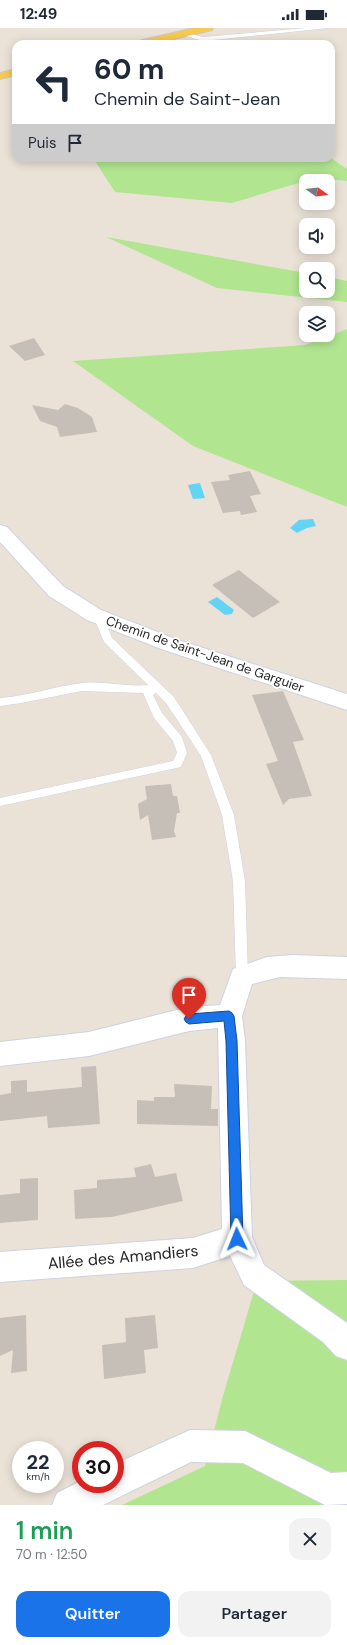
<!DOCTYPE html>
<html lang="fr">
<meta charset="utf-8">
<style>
:root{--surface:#fff;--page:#f2f2f3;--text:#1f2937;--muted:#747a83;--accent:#1a73e8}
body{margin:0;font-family:"DM Sans",sans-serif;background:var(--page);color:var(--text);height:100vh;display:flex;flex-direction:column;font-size:15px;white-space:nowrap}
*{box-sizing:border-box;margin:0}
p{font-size:13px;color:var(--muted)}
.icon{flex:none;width:22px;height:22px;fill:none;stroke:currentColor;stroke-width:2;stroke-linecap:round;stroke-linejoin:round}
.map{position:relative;height:1477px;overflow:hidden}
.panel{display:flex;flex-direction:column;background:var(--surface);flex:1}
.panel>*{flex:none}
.hud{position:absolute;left:12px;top:12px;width:323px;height:122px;border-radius:12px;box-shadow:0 2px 10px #0003;background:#fff;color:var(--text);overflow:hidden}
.needle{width:26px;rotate:104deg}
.tools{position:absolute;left:299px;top:146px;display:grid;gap:8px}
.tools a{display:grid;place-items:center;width:36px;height:36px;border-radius:8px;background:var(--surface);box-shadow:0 2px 10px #0003;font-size:20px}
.speed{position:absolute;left:12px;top:1413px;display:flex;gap:8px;font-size:20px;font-weight:700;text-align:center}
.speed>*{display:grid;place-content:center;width:52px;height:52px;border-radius:50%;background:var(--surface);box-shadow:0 2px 10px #0003;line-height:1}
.speed small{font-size:10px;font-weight:400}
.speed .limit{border:6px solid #d22;background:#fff;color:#111}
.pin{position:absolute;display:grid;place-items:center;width:34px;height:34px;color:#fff;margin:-41px -17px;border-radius:50% 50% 50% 0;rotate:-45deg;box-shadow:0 0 4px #0007}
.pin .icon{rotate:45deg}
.me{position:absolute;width:44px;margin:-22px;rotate:358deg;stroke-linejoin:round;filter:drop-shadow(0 0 3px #0008)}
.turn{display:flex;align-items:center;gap:14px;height:84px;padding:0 16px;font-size:18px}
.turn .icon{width:52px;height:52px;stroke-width:2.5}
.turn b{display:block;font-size:28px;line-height:34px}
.then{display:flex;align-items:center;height:38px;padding:0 16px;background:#0003;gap:8px;font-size:15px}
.round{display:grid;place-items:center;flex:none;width:42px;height:42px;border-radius:12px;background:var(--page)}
.head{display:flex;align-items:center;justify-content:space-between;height:68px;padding:0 16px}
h1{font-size:24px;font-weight:600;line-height:30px;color:#1e9e55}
.primary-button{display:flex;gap:8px;margin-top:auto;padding:8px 16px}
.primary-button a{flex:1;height:46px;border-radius:12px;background:var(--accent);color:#fff;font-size:16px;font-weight:600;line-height:46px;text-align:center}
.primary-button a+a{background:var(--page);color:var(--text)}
.status{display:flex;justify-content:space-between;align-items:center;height:28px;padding:0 20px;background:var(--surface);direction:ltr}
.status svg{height:11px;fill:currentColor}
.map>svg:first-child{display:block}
.green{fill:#b1e590}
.water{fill:#63d4f4}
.building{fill:#c6bfb8}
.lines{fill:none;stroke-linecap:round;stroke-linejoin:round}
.service-casing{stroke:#cdd2e2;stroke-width:1}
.minor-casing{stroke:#cdd2e2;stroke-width:2}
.tertiary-casing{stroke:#cdd2e2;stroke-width:2}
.primary-casing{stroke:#c7c7c7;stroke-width:2}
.service{fill:#fff;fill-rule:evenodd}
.minor{fill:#fff;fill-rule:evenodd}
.tertiary{fill:#fff;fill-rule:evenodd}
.primary{fill:#f7c950;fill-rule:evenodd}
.route{fill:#1a73e8;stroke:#114b97}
.labels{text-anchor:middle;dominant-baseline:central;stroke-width:3.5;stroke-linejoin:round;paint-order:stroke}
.street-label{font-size:13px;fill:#272727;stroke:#fff}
.near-street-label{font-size:16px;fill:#272727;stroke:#fff}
</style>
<div class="status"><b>12:49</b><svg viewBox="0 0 49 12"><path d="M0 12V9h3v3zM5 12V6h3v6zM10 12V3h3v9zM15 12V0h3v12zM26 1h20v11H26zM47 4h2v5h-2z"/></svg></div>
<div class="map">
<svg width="347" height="1477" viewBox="0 0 347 1477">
<rect width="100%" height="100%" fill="#ebe2d7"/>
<g class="green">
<polygon points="93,130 331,130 347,141 347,153 315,150 232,175 115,164"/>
<polygon points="106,209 306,245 306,263 328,263 328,249 347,253 347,274 217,260"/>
<polygon points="347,301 347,479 193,418 73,333 305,317"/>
<polygon points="347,1252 347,1477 122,1477 205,1438 223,1368 257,1253"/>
</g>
<g class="water">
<polygon points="200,455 205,470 193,471 188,457"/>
<polygon points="313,491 316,498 307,500 297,505 290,500 299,492"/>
<polygon points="217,569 234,582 232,586 225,587 208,574"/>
</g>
<g class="building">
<polygon points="34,310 45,327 25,333 9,318"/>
<polygon points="65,376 78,380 92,389 97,404 60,409 57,399 40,393 32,377 58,382"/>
<polygon points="250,443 261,466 250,468 257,484 241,487 240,483 223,485 211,454 230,452 228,447"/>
<polygon points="239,542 249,550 280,574 253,590 212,557"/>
<polygon points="283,663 304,712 293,714 312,768 289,771 283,777 266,736 278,733 252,667"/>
<polygon points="171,756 173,768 177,768 180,785 177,785 174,803 176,809 152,812 148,787 140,792 138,776 147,771 145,758"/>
<polygon points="96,1038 100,1096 48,1100 47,1088 0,1093 0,1067 11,1065 11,1053 27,1052 27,1064 82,1059 81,1039"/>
<polygon points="174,1056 212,1058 211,1081 218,1081 218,1098 137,1096 137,1072 154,1073 154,1069 175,1069"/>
<polygon points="151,1136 155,1149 176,1145 183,1173 112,1189 75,1191 74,1162 97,1160 97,1152 136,1149 134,1140"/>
<polygon points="38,1150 38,1192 0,1195 0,1167 20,1165 20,1151"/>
<polygon points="26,1287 27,1343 11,1345 13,1322 0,1328 0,1290"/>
<polygon points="155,1287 158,1320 144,1322 146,1345 104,1351 102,1317 126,1314 125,1290"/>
</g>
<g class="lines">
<g class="service-casing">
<g id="service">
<polygon points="307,0 328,0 203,13 179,6 182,4 203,9"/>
<path d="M99 587 104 590 112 610 174 669 211 727 234 787 245 853 248 949 246 953 242 955 238 953 236 949 233 853 222 787 201 728 166 675 156 665 153 667 162 685 182 709 187 725 181 739 0 778V770L173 733 177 725 173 713 154 690 143 665 82 663 21 675 0 678V670C28 668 55 658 83 655 104 653 126 659 148 657L104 614 94 590Z"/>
</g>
</g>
<g class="minor-casing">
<g id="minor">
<polygon points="293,927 347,929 347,951 280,949 252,956 242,988 245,1013 252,1209 264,1237 347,1295 347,1332 336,1328 323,1314 244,1257 230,1228 193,1240 0,1254 0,1224 193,1210 222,1201 218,1000 189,1003 89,1028 0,1038 0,1014 89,1004 189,979 220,977 233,941 267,929"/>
<polygon points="190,1402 245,1403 331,1445 347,1444 347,1476 325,1477 243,1435 191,1434 103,1477 52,1477 57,1465 81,1453 81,1456 115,1456 115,1436"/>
</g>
</g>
<g class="tertiary-casing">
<polygon id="tertiary" points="0,497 7,499 63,558 101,582 178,612 347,666 347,682 164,622 87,592 49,568 0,514"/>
</g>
<g class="primary-casing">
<g id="primary">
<polygon points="194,0 213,0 212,2 153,16 133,16 135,14"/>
<polygon points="16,41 16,47 0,51 0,45"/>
</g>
</g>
<use href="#service" class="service"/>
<use href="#minor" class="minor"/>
<use href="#tertiary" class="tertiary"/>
<use href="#primary" class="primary"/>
</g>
<polygon class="route" points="229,983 232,985 234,988 237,1013 243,1211 242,1215 237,1217 233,1215 231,1211 226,1013 224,993 189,996 186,994 184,991 186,988 189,986"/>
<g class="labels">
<g class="street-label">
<text transform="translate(205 626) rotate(19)">Chemin de Saint-Jean de Garguier</text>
</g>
<g class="near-street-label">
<text transform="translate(123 1229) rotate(-5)">Allée des Amandiers</text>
</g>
</g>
</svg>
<div class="tools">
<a><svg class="needle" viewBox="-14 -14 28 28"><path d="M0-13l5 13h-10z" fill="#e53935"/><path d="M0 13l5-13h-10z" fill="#747a83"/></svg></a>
<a><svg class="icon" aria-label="sound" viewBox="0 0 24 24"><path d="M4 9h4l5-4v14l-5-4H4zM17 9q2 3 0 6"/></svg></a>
<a><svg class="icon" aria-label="search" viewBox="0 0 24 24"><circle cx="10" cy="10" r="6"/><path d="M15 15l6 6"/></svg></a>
<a><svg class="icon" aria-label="layers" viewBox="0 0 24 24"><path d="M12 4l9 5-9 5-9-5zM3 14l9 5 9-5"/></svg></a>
</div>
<div class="speed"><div>22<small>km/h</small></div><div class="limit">30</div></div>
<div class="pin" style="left:189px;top:991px;background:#d93025"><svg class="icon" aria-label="arrive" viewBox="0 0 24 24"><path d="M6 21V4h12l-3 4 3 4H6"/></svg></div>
<svg class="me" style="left:237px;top:1211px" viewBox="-20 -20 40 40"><path d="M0-17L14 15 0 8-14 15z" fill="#1a73e8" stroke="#fff" stroke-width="4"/></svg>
<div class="hud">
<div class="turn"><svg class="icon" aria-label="left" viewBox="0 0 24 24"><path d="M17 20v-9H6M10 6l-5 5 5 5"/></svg><div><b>60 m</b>Chemin de Saint-Jean</div></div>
<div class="then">Puis<svg class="icon" aria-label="arrive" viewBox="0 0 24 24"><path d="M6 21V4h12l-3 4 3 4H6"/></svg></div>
</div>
</div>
<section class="panel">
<div class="head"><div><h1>1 min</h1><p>70 m · 12:50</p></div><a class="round"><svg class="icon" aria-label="close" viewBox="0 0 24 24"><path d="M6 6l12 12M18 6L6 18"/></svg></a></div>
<div class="primary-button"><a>Quitter</a><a>Partager</a></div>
</section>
